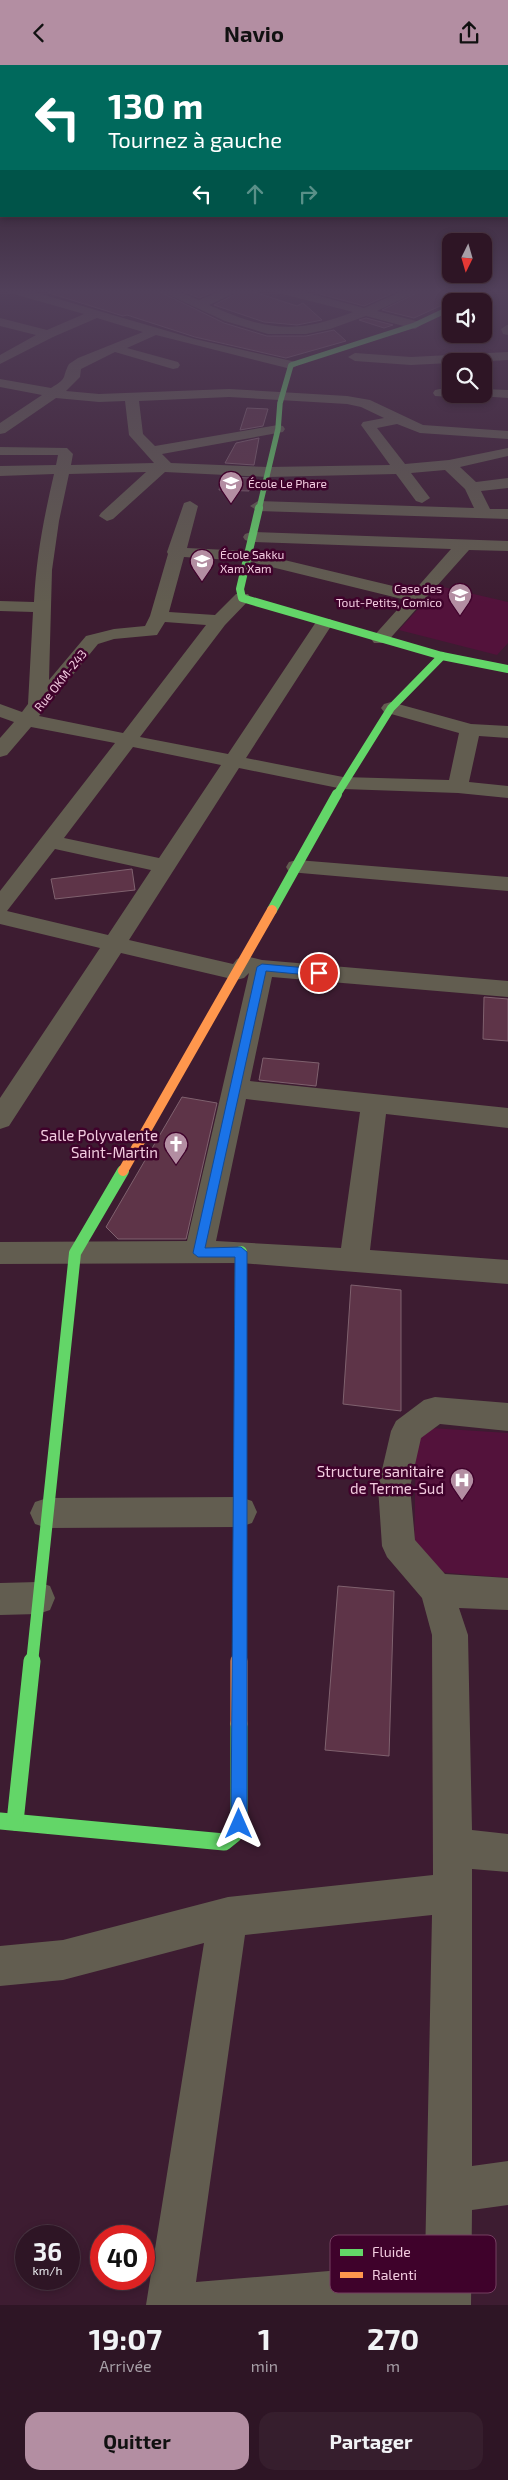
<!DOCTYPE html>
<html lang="fr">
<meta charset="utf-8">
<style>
:root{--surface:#2e1525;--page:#361e2d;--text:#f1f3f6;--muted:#a79fa7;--line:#493442;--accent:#b38ea2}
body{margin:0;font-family:"Exo 2",sans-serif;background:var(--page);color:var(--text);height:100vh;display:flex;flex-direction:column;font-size:19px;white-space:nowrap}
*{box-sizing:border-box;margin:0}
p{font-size:16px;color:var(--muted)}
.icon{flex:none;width:28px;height:28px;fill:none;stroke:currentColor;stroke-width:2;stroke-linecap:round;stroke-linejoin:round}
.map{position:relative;height:2240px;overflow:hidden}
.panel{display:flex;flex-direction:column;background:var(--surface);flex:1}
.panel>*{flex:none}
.top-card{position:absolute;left:0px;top:0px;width:509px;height:152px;box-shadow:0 2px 8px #0003,0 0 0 1px var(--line);background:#00695c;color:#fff;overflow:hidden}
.needle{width:32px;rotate:185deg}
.controls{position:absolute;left:442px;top:168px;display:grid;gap:10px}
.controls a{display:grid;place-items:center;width:50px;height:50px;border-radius:10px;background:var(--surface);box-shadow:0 2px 8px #0003,0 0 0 1px var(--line);font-size:25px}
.speed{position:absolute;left:15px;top:2160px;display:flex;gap:10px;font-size:25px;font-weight:700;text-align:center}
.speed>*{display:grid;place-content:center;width:65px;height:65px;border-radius:50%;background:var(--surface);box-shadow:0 2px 8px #0003,0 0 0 1px var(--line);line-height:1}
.speed small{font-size:12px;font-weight:400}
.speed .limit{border:8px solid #d22;background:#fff;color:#111}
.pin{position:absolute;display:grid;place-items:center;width:42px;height:42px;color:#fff;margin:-21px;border:2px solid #fff;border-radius:50%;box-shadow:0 1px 5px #0007}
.me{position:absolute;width:55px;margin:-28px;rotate:0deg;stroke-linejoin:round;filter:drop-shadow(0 0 4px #0008)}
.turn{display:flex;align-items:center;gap:18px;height:105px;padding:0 25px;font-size:22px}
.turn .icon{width:65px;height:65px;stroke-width:2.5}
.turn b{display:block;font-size:35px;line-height:42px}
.lanes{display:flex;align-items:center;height:48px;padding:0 25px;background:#0003;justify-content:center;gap:25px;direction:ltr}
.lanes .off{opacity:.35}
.eta{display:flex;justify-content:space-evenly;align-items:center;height:85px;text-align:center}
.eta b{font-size:30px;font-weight:700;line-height:35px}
.cta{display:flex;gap:10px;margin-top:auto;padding:10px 25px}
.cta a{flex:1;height:58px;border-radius:15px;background:var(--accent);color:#111;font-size:20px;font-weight:700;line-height:58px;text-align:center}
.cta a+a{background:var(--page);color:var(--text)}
header{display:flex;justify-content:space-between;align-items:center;height:65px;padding:0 25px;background:var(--accent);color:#111;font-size:22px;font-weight:700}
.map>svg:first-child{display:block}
.built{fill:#53123b}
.building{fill:#5e3448;stroke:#7f616e}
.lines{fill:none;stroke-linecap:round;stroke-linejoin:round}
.street{fill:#625d50;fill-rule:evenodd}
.fast-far4{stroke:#63d668;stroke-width:5.5}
.fast-far3{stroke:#63d668;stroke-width:8}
.fast-far2{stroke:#63d668;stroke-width:10}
.fast-far1{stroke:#63d668;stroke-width:12}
.fast{stroke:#63d668;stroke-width:17}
.slow-far3{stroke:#ff974d;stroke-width:5.5}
.slow-far2{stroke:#ff974d;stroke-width:10}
.slow-far1{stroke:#ff974d;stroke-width:12}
.slow{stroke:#ff974d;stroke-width:17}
.route{fill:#1a73e8;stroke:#114b97}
.labels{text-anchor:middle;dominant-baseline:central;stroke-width:5;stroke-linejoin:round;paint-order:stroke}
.far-poi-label{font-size:12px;fill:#f2cbdf;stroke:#3f022b;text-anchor:start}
.far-street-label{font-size:12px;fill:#f2cbdf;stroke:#3f022b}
.poi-label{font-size:15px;fill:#f2cbdf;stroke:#3f022b;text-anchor:end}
.key{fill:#3f022b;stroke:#753e61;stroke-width:1}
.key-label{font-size:14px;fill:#f2cbdf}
</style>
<header><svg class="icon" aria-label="back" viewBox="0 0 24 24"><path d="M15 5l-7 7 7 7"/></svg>Navio<svg class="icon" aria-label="share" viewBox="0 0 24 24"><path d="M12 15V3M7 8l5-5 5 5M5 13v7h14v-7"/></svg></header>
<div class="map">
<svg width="508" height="2240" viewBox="0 0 508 2240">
<rect width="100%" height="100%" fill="#3d1c31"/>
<g class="built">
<polygon points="439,521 508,537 508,578 497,590 399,565"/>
<polygon points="416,1362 508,1368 508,1513 414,1505"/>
</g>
<g class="building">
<polygon points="50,224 154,224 224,258 267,271 306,271 334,265 346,276 286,293 195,272 127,250 123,251 49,228"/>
<polygon points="178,224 221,224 199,233"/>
<polygon points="245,224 297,241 303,238 322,255 297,260 264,257 214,240"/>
<polygon points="316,224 402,224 364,241 316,228"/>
<polygon points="425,224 476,224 457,236 451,236 414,253 382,245"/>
<polygon points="366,253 393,260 384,263 359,255"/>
<polygon points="247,343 268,344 263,361 240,365"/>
<polygon points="259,373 254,400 225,398 236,378"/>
<polygon points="222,412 252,413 249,426 219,425"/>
<polygon points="132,804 135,825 55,834 51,814"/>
<polygon points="484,932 508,934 508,976 483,974"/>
<polygon points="263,993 319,998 316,1021 259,1015"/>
<polygon points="182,1032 217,1038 186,1174 118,1174 106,1162"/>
<polygon points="351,1220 401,1225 401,1346 343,1339"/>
<polygon points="338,1521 394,1526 389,1691 325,1685"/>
</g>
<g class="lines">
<g class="street">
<path d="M5 224H24L195 274 296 297 298 300 291 304 156 270 127 283 178 297 180 300 178 303 173 304 115 287 81 304 80 312 66 326 99 329 229 324 347 331 370 335 423 360 508 366V374L420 368 397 359 377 363 405 399 449 395 508 383V391L460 402 476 417 508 413V423L481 426 490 444H508V454L258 446 250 441 258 436 474 443 465 424 445 405 411 408 430 433 422 438 416 436 396 409 268 412 165 407 113 454 107 456 99 451 101 448 146 407 69 409 59 456 52 505 49 615 86 571 114 564 145 561 150 551 168 489 167 487 184 438 190 436 198 441 187 483 247 486 414 526 451 484 251 477 245 475 243 472 245 469 251 467 508 476V486L469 485 386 578H374L371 574 406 535 247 496 184 492 169 547 215 550 236 529H248L251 533 225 560 140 672 228 689 318 554H330L333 558 246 693 343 712 449 715 459 668 384 647 381 643 384 639 391 637 471 659 508 661V673L479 671 469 717 508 721V733L458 728 343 724 239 703 129 875 233 899 237 894 245 891 262 895 508 916V932L272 912 250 1016 508 1043V1063L386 1049 370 1185 508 1195V1219L241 1198 0 1199V1177L187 1176 249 908 244 913 236 915 121 888 9 1061 0 1064V1033L100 883 0 859V826L115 678 31 662 7 690 0 692V673L14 657 0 652V639L22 647 28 639 33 547 0 546V536L34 537C36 493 44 452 54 409L0 411V401L56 400 58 390H0V382L67 383 73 389 71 400 154 398 129 370 125 336 99 337 56 333 5 368 0 369V358L42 330 0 322V314L51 323C69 312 61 314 69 299L78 293 143 267 97 253 53 272 0 299V290L36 270 0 261V253L47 265 84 249 7 227ZM229 332 347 339 361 342 384 353 363 357 361 360 390 400 268 402 171 398 162 389 283 367 285 364 283 361 278 360 155 381 143 369 139 336ZM165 557 206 560 123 668 39 651 98 579 114 574 157 570ZM133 682 221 700 159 793 64 773ZM55 784 151 805 108 870 7 846ZM246 1034 360 1047 341 1183 216 1176Z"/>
<path d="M156 224H173L199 235 226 224H243L209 240C265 265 295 270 353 247L275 227 273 224H293L364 243 407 224H423L377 246 420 257 421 260 415 264 366 251 330 264 306 269H268L225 256Z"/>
<polygon points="507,260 508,260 508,270 503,269 501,264"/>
<polygon points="508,287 508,295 411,300 355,296 348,292 355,288 411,292"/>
<polygon points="440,324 451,324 451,329 457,329 451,332 435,331 433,328 435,325"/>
<polygon points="484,324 508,325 508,333 479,331 478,329 484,329"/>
<polygon points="297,795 508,812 508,826 289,807 286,802 289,797"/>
<path d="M435 1332 508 1338V1366L440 1359 421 1373 410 1422 415 1475 445 1509 508 1513V1545L459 1543 468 1570 472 1765 508 1769V1807L472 1804V2101L508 2096V2140L472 2145 471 2240H146L204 1878 63 1915 0 1921V1881L63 1875 228 1832 433 1810 432 1570 422 1533 387 1492 382 1481 378 1422 391 1366 396 1356 424 1335ZM432 1850 425 2198 196 2217 245 1870Z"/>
<polygon points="240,1432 252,1436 257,1447 252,1458 240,1462 47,1463 35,1459 30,1448 35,1437 47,1433"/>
<polygon points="38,1517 50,1521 55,1533 50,1545 38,1549 0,1550 0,1518"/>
</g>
<polyline class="fast-far4" points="259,444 278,364 280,338 291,300 415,260 451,243"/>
<g class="fast-far3">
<polyline points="259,443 240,524 242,533 442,591 508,604"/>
<polyline points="336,731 391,643 442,591"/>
</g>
<polyline class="fast-far2" points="272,845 337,729"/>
<g class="fast-far1">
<polyline points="240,1463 241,1187"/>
<polyline points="32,1598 75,1188 123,1106"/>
</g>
<g class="fast">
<polyline points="0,1756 224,1777 234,1769 239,1759 239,1659"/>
<polyline points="15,1757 32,1596"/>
</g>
<polyline class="slow-far3" points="465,236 489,224"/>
<polyline class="slow-far2" points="123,1106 272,845"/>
<polyline class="slow-far1" points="239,1598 240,1463"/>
<polyline class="slow" points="239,1659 239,1596"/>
</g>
<linearGradient id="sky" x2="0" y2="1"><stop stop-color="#220f1b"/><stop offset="0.42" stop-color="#51405a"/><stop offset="1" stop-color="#51405a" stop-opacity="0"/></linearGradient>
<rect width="508" height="538" fill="url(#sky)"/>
<polygon class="route" points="262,899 319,904 324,908 319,911 266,906 205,1183 241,1182 247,1187 247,1759 244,1764 239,1767 233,1764 231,1759 235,1192 198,1192 193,1188 257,902"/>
<defs>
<g id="school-pin" transform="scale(1.25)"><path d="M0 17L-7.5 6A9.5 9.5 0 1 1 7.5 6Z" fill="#b38ea2" stroke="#3f022b"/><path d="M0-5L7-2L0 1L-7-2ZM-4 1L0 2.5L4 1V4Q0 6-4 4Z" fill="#fff"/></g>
<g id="church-pin" transform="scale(1.25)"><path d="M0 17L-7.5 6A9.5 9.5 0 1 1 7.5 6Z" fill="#b38ea2" stroke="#3f022b"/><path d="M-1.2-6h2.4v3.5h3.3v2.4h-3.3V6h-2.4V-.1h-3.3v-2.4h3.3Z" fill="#fff"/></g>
<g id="hospital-pin" transform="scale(1.25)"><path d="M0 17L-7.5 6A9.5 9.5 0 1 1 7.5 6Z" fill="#b38ea2" stroke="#3f022b"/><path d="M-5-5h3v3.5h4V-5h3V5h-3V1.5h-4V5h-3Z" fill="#fff"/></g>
</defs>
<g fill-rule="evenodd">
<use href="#school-pin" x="231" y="418"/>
<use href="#school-pin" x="202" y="496"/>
<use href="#school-pin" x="460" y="530"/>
<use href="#church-pin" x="176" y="1079"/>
<use href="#hospital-pin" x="462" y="1415"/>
</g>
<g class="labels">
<g class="far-poi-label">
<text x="248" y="418">École Le Phare</text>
<text x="220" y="489">École Sakku<tspan x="220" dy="14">Xam Xam</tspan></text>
<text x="442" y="523" text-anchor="end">Case des<tspan x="442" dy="14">Tout-Petits, Comico</tspan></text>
</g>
<g class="far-street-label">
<text transform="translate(60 615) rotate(-51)">Rue OKM-243</text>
</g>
<g class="poi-label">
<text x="158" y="1070">Salle Polyvalente<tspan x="158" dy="17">Saint-Martin</tspan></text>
<text x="444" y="1406">Structure sanitaire<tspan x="444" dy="17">de Terme-Sud</tspan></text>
</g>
</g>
<rect x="330" y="2170" width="166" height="58" rx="8" class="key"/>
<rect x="340" y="2184" width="23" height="7" fill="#63d668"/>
<rect x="340" y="2207" width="23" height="6" fill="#ff974d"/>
<g class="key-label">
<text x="372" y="2192">Fluide</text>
<text x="372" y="2215">Ralenti</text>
</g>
</svg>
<div class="controls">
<a><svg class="needle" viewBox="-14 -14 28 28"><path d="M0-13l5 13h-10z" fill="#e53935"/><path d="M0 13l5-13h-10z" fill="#a79fa7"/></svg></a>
<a><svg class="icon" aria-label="sound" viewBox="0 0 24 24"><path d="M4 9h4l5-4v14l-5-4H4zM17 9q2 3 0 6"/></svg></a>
<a><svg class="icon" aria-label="search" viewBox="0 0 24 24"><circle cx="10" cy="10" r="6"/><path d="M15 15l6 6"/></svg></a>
</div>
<div class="speed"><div>36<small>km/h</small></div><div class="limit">40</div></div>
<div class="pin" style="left:319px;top:908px;background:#d93025"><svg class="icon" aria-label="arrive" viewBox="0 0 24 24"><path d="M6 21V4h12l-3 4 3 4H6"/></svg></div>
<svg class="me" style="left:239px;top:1759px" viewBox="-20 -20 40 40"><path d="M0-17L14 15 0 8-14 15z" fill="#1a73e8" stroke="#fff" stroke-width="4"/></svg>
<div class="top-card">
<div class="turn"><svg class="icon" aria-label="left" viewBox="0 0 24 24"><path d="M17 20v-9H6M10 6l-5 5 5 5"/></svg><div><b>130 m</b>Tournez à gauche</div></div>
<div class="lanes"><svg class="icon" aria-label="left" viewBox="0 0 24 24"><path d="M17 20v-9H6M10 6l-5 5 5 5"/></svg><svg class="icon off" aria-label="ahead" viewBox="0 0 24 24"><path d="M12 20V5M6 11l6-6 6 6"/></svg><svg class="icon off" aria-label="right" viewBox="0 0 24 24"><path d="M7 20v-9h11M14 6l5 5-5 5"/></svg></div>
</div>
</div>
<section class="panel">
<div class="eta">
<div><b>19:07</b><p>Arrivée</p></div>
<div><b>1</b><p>min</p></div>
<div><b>270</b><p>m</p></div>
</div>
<div class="cta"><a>Quitter</a><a>Partager</a></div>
</section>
